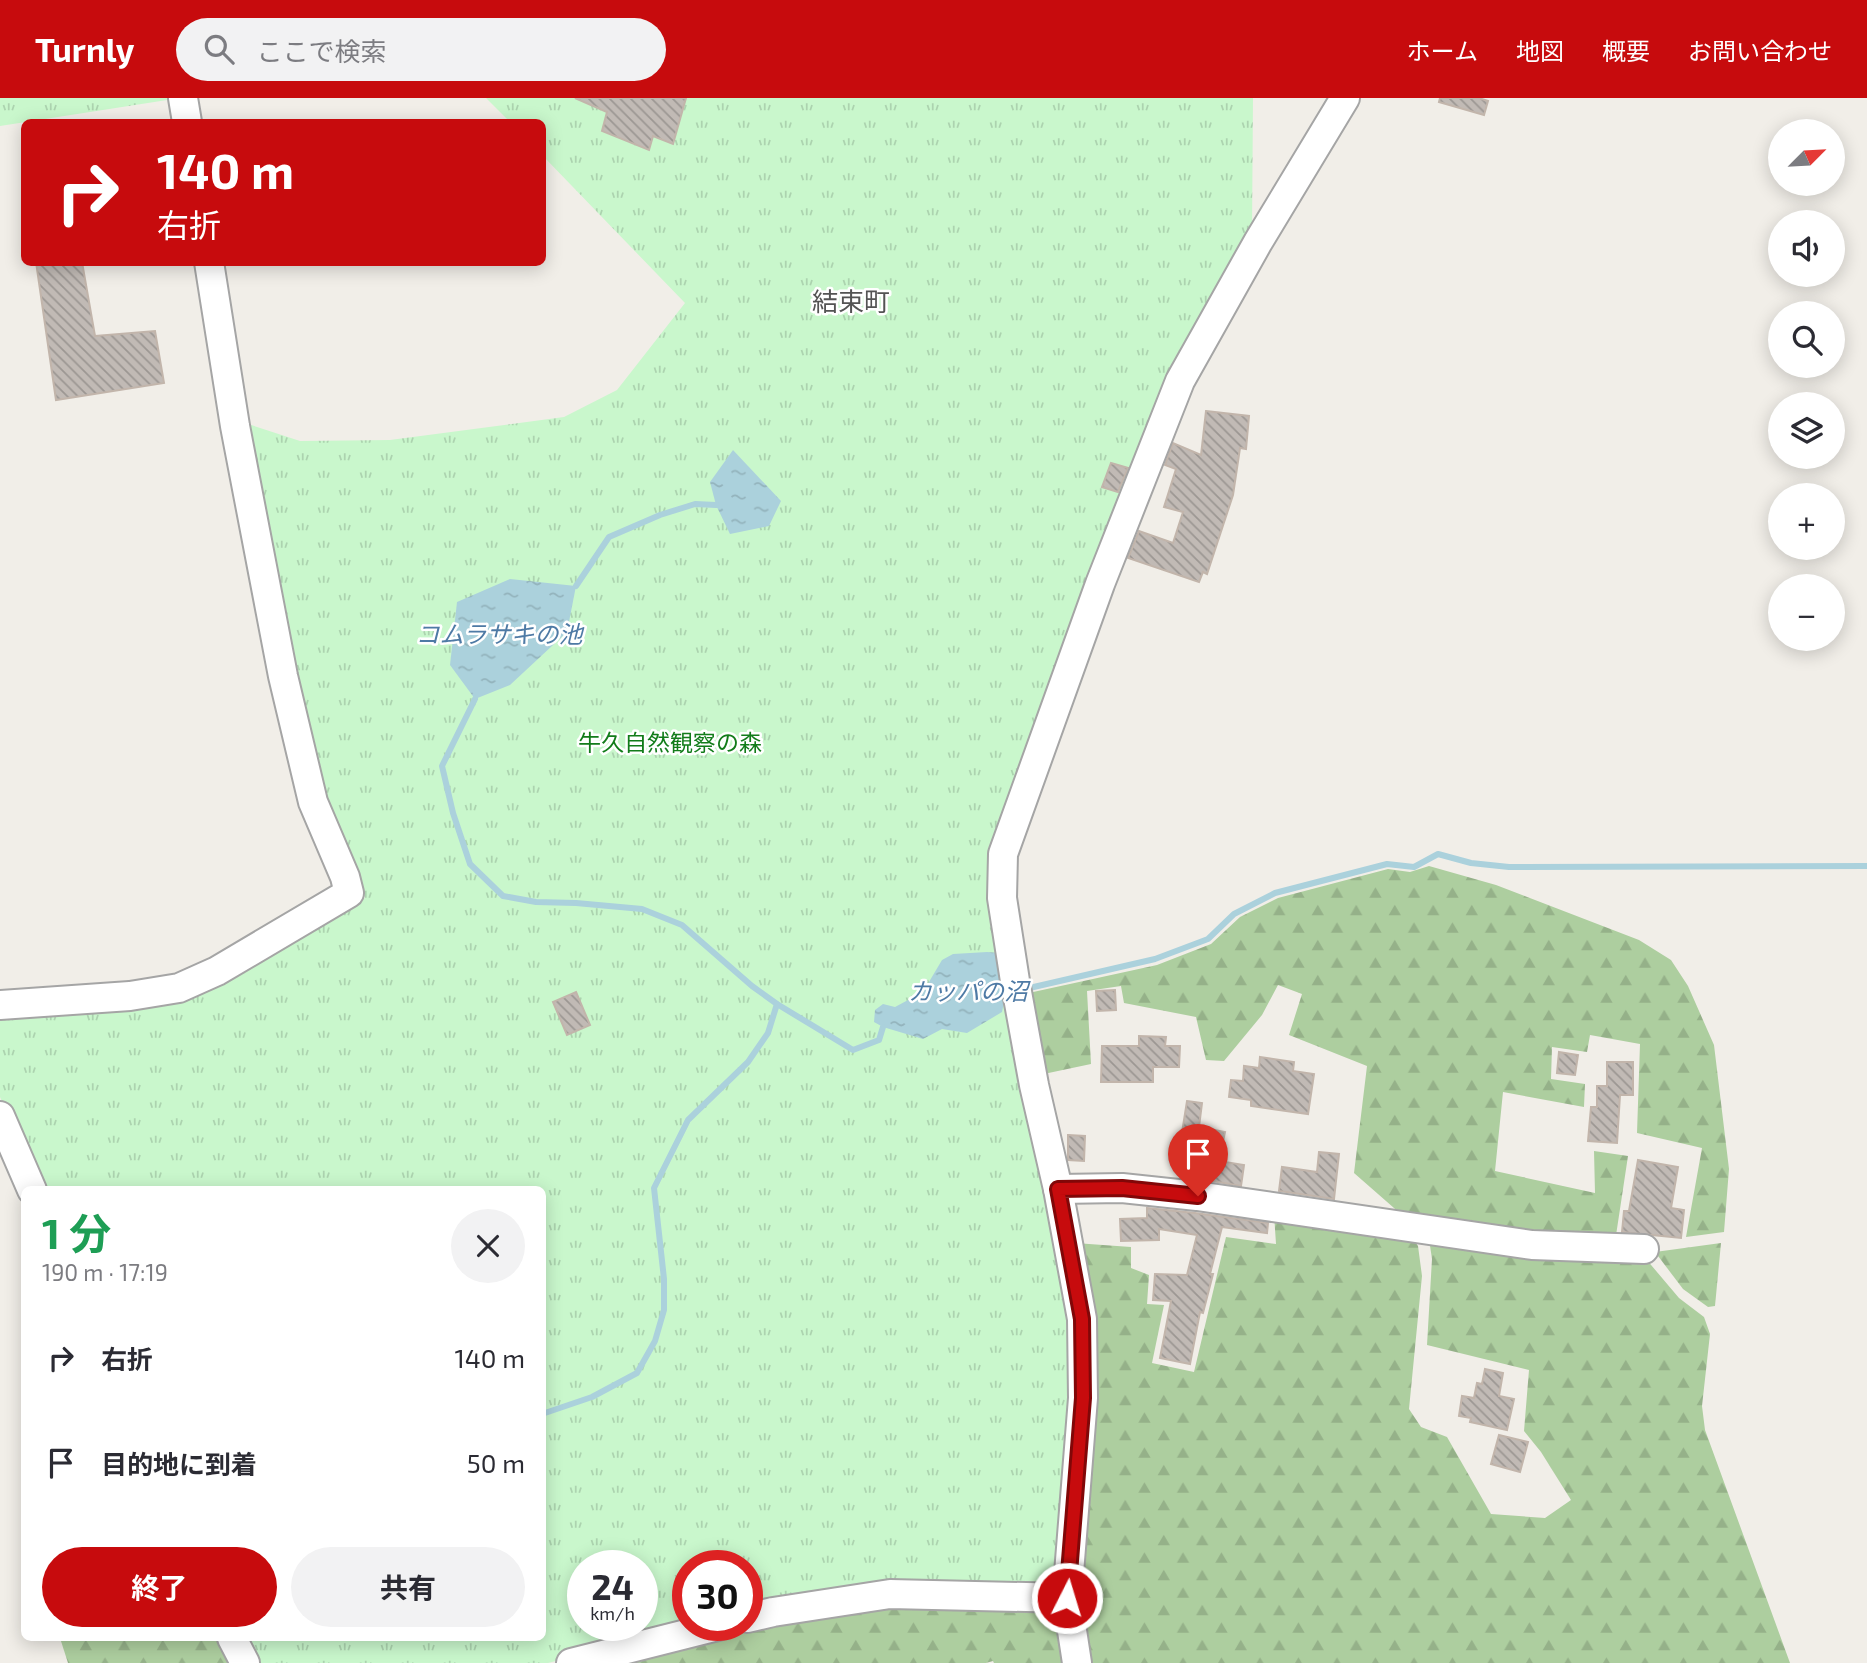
<!DOCTYPE html>
<html lang="ja">
<meta charset="utf-8">
<style>
:root{--surface:#fff;--page:#f2f2f3;--text:#2b2b33;--muted:#7c7c81;--accent:#c70b0d}
body{margin:0;font-family:"Exo 2","Noto Sans JP",sans-serif;background:var(--page);color:var(--text);height:100vh;display:flex;flex-direction:column;font-size:26px;white-space:nowrap}
*{box-sizing:border-box;margin:0}
p{font-size:23px;color:var(--muted)}
.icon{flex:none;width:38px;height:38px;fill:none;stroke:currentColor;stroke-width:2;stroke-linecap:round;stroke-linejoin:round}
.map{position:relative;flex:1;overflow:hidden}
.sheet{position:absolute;left:21px;top:1088px;width:525px;height:455px;display:flex;flex-direction:column;background:var(--surface);border-radius:10px;box-shadow:0 4px 18px #0003}
.sheet>*{flex:none}
.banner{position:absolute;left:21px;top:21px;width:525px;height:147px;border-radius:10px;box-shadow:0 4px 18px #0003;background:#c70b0d;color:#fff;overflow:hidden}
.needle{width:46px;rotate:66deg}
.controls{position:absolute;left:1768px;top:21px;display:grid;gap:14px}
.controls a{display:grid;place-items:center;width:77px;height:77px;border-radius:50%;background:var(--surface);box-shadow:0 4px 18px #0003;font-size:35px}
.speed{position:absolute;left:567px;top:1452px;display:flex;gap:14px;font-size:35px;font-weight:700;text-align:center}
.speed>*{display:grid;place-content:center;width:91px;height:91px;border-radius:50%;background:var(--surface);box-shadow:0 4px 18px #0003;line-height:1}
.speed small{font-size:18px;font-weight:400}
.speed .limit{border:10px solid #d22;background:#fff;color:#111}
.pin{position:absolute;display:grid;place-items:center;width:60px;height:60px;color:#fff;margin:-72px -30px;border-radius:50% 50% 50% 0;rotate:-45deg;box-shadow:0 0 7px #0007}
.pin .icon{rotate:45deg}
.me{position:absolute;width:77px;margin:-38px;rotate:5deg;stroke-linejoin:round;filter:drop-shadow(0 0 5px #0008)}
.turn{display:flex;align-items:center;gap:24px;height:147px;padding:0 21px;font-size:32px}
.turn .icon{width:91px;height:91px;stroke-width:2.5}
.turn b{display:block;font-size:49px;line-height:60px}
.round{display:grid;place-items:center;flex:none;width:74px;height:74px;border-radius:37px;background:var(--page)}
.headline{display:flex;align-items:center;justify-content:space-between;height:119px;padding:0 21px}
h1{font-size:42px;font-weight:700;line-height:52px;color:#1e9e55}
.action{display:flex;gap:14px;margin-top:auto;padding:14px 21px}
.action a{flex:1;height:80px;border-radius:42px;background:var(--accent);color:#fff;font-size:28px;font-weight:700;line-height:80px;text-align:center}
.action a+a{background:var(--page);color:var(--text)}
ul{padding:0;list-style:none}
li{display:flex;align-items:center;gap:21px;height:105px;padding:0 21px}
li div{flex:1}
li b{display:block;font-size:26px}
li em{font-style:normal}
header{display:flex;align-items:center;gap:42px;box-sizing:border-box;height:98px;padding:0 35px;background:var(--accent);color:#fff}
header strong{font-size:33px}
nav{display:flex;gap:38px;margin-inline-start:auto;font-size:24px}
.search{width:490px;height:63px;background:var(--page);display:flex;align-items:center;gap:18px;box-sizing:border-box;padding:0 24px;border-radius:38px;color:var(--muted);font-size:26px}
.map>svg:first-child{display:block}
.forest{fill:url(#forest-firs)}
.park{fill:url(#park-tufts);fill-rule:evenodd}
.water{fill:url(#water-ripples)}
.lines{fill:none;stroke-linecap:round;stroke-linejoin:round}
.stream{stroke:#abd1dc;stroke-width:6}
.building{fill:url(#building-back-hatch);stroke:#c2b5ab;stroke-width:2}
.minor-casing{stroke:#a5a5a5;stroke-width:32}
.minor{stroke:#fff;stroke-width:28}
.route-casing{stroke:#810708;stroke-width:18}
.route{stroke:#c70b0d;stroke-width:12}
.labels{text-anchor:middle;dominant-baseline:central;stroke-width:5;stroke-linejoin:round;paint-order:stroke}
.park-label{font-size:23px;fill:#127c1a;stroke:#fff}
.water-label{font-size:24px;font-style:italic;fill:#4e7aa5;stroke:#fff}
.quarter-label{font-size:26px;fill:#545454;stroke:#fff}
</style>
<header>
<strong>Turnly</strong>
<div class="search"><svg class="icon" aria-label="search" viewBox="0 0 24 24"><circle cx="10" cy="10" r="6"/><path d="M15 15l6 6"/></svg>ここで検索</div>
<nav><a>ホーム</a><a>地図</a><a>概要</a><a>お問い合わせ</a></nav>
</header>
<div class="map">
<svg width="1867" height="1565" viewBox="0 0 1867 1565">
<defs>
<pattern id="forest-firs" width="22" height="20" patternUnits="userSpaceOnUse" patternTransform="scale(1.75)"><rect width="22" height="20" fill="#adce9f"/><path d="M5 1l3.5 6h-7zM16 11l3.5 6h-7z" fill="#95b189"/></pattern>
<pattern id="park-tufts" width="24" height="20" patternUnits="userSpaceOnUse" patternTransform="scale(1.75)"><rect width="24" height="20" fill="#c9f7cc"/><path d="M3 7l-1-3M5 7V3M7 7l1-3M15 17l-1-3M17 17v-4M19 17l1-3" fill="none" stroke="#acd3af"/></pattern>
<pattern id="water-ripples" width="26" height="14" patternUnits="userSpaceOnUse" patternTransform="scale(1.75)"><rect width="26" height="14" fill="#abd1dc"/><path d="M2 4q2-2 4 0t4 0M15 11q2-2 4 0t4 0" fill="none" stroke="#93b3bc"/></pattern>
<pattern id="building-back-hatch" width="6" height="6" patternUnits="userSpaceOnUse" patternTransform="scale(1.75)"><rect width="6" height="6" fill="#c1bab5"/><path d="M-1 5l2 2M0 0l6 6M5-1l2 2" fill="none" stroke="#9c9793"/></pattern>
</defs>
<rect width="100%" height="100%" fill="#f1eee8"/>
<g class="forest">
<polygon points="1429,768 1496,787 1639,842 1671,862 1688,888 1714,947 1729,1071 1724,1134 1686,1139 1702,1050 1637,1035 1640,946 1590,937 1587,954 1552,949 1551,981 1585,986 1584,1009 1503,994 1495,1073 1595,1095 1594,1053 1628,1058 1615,1144 1410,1124 1354,1075 1367,968 1289,937 1302,896 1278,887 1262,917 1224,963 1206,962 1196,919 1124,905 1121,888 1087,893 1091,966 1039,977 1024,896 1157,867 1211,846 1240,819 1278,800 1388,771 1410,774"/>
<polygon points="1274,1116 1408,1134 1418,1148 1422,1178 1409,1311 1421,1329 1447,1339 1491,1416 1545,1420 1571,1402 1541,1354 1524,1333 1529,1272 1427,1247 1432,1161 1429,1141 1646,1161 1679,1200 1704,1219 1710,1236 1702,1308 1705,1332 1790,1565 1086,1565 1075,1489 1075,1145 1131,1149 1131,1170 1149,1177 1147,1206 1164,1207 1152,1265 1194,1274 1226,1139 1276,1146"/>
<polygon points="1721,1145 1715,1208 1708,1209 1683,1191 1655,1154"/>
<polygon points="891,1504 1060,1512 1069,1565 994,1565 993,1563 986,1565 606,1565 785,1519"/>
<polygon points="60,1540 223,1540 237,1565 68,1565"/>
</g>
<g class="park">
<polygon points="0,0 180,0 0,28"/>
<path d="M486 0H1253L1252 135 995 750 1071 1217 1075 1296 1059 1485 1050 1492 747 1513V1468H688V1528H691L548 1565H257L242 1540H542V1092H40L0 999V913L117 907 365 800 336 742 311 663 242 324 300 343 390 342 564 319 617 292 685 205 543 58 542 24H510ZM583 1468H642V1528H583Z"/>
</g>
<g class="water">
<polygon points="733,352 781,403 769,428 730,436 716,407 710,384"/>
<polygon points="510,481 576,488 567,534 510,587 475,601 450,567 457,504"/>
<polygon points="987,854 1000,855 1006,895 1002,914 967,935 942,931 923,941 883,929 874,924 875,912 883,906 895,909 923,894 942,862 953,856"/>
</g>
<g class="lines">
<g class="stream">
<polyline points="576,488 609,439 660,417 695,406 716,407"/>
<polyline points="475,601 442,668 453,715 470,766 503,798 536,804 576,805 642,811 682,827 752,888 777,906 853,952 879,942 883,929"/>
<polyline points="1025,891 1155,861 1208,841 1234,816 1275,795 1387,766 1414,769 1438,756 1471,765 1509,769 1867,768"/>
<polyline points="542,1316 592,1299 637,1275 655,1243 664,1212 664,1181 654,1090 688,1022 748,964 768,935 777,906"/>
</g>
</g>
<g class="building">
<polygon points="575,0 686,0 673,46 653,38 649,52 602,33 607,14"/>
<polygon points="1440,0 1479,0 1488,3 1484,17 1439,4"/>
<polygon points="36,164 82,164 95,238 155,233 164,285 56,302"/>
<polygon points="1206,313 1249,318 1246,351 1240,350 1233,397 1207,476 1203,474 1199,484 1128,460 1139,433 1173,445 1183,414 1164,409 1176,371 1165,367 1173,345 1201,357"/>
<polygon points="1111,365 1128,370 1118,394 1102,389"/>
<polygon points="1115,892 1116,912 1097,913 1096,893"/>
<polygon points="576,894 590,927 567,937 553,904"/>
<polygon points="1139,938 1166,939 1165,948 1180,948 1179,969 1153,969 1153,984 1101,984 1102,948 1139,948"/>
<polygon points="1559,954 1578,957 1575,977 1557,975"/>
<polygon points="1260,959 1294,964 1293,973 1314,976 1308,1016 1251,1008 1251,1002 1229,999 1231,982 1243,983 1244,968 1259,970"/>
<polygon points="1607,964 1633,964 1633,997 1620,997 1617,1045 1588,1043 1591,1009 1597,1009 1597,988 1607,988"/>
<polygon points="1187,1003 1202,1005 1199,1029 1225,1034 1219,1063 1244,1067 1241,1088 1212,1083 1215,1067 1170,1060 1174,1040 1181,1041"/>
<polygon points="1068,1037 1085,1038 1084,1063 1068,1062"/>
<polygon points="1319,1054 1339,1056 1334,1101 1279,1093 1282,1069 1317,1074"/>
<polygon points="1638,1062 1678,1069 1671,1110 1684,1112 1681,1140 1622,1134 1624,1113 1629,1113"/>
<polygon points="1147,1110 1195,1115 1268,1125 1267,1135 1222,1129 1210,1176 1213,1176 1203,1215 1200,1214 1190,1266 1160,1260 1171,1203 1153,1202 1155,1176 1187,1177 1197,1137 1159,1131 1159,1142 1121,1143 1120,1121 1147,1120"/>
<polygon points="1485,1271 1503,1275 1499,1298 1514,1301 1507,1332 1470,1324 1471,1320 1459,1318 1462,1298 1474,1300 1477,1285 1482,1286"/>
<polygon points="1499,1337 1528,1344 1520,1374 1491,1366"/>
</g>
<g class="lines">
<g class="minor-casing">
<g id="minor">
<polyline points="183,0 187,24"/>
<polyline points="0,907 130,898 179,890 217,873 349,795 345,779 313,704 283,578 235,328 209,164"/>
<polyline points="0,1018 32,1092"/>
<polyline points="1058,1091 1122,1090 1197,1098 1532,1147 1644,1151"/>
<polyline points="747,1520 773,1514 890,1496 1067,1500"/>
<polyline points="232,1540 245,1565"/>
<polyline points="571,1565 718,1528"/>
<polyline points="1077,1565 1067,1500 1083,1300 1082,1221 1058,1091 1034,987 1015,883 1002,800 1003,756 1100,486 1180,283 1258,144 1345,0"/>
</g>
</g>
<use href="#minor" class="minor"/>
</g>
<g class="lines">
<g class="route-casing">
<polyline id="route" points="1067,1500 1083,1300 1082,1221 1058,1091 1122,1090 1198,1098"/>
</g>
<use href="#route" class="route"/>
</g>
<g class="labels">
<g class="park-label">
<text x="670" y="644">牛久自然観察の森</text>
</g>
<g class="water-label">
<text x="499" y="535">コムラサキの池</text>
<text x="968" y="892">カッパの沼</text>
</g>
<g class="quarter-label">
<text x="851" y="202">結束町</text>
</g>
</g>
</svg>
<div class="controls">
<a><svg class="needle" viewBox="-14 -14 28 28"><path d="M0-13l5 13h-10z" fill="#e53935"/><path d="M0 13l5-13h-10z" fill="#7c7c81"/></svg></a>
<a><svg class="icon" aria-label="sound" viewBox="0 0 24 24"><path d="M4 9h4l5-4v14l-5-4H4zM17 9q2 3 0 6"/></svg></a>
<a><svg class="icon" aria-label="search" viewBox="0 0 24 24"><circle cx="10" cy="10" r="6"/><path d="M15 15l6 6"/></svg></a>
<a><svg class="icon" aria-label="layers" viewBox="0 0 24 24"><path d="M12 4l9 5-9 5-9-5zM3 14l9 5 9-5"/></svg></a>
<a>+</a>
<a>−</a>
</div>
<div class="speed"><div>24<small>km/h</small></div><div class="limit">30</div></div>
<div class="pin" style="left:1198px;top:1098px;background:#d93025"><svg class="icon" aria-label="arrive" viewBox="0 0 24 24"><path d="M6 21V4h12l-3 4 3 4H6"/></svg></div>
<svg class="me" style="left:1067px;top:1500px" viewBox="-20 -20 40 40"><circle r="17" fill="#c70b0d" stroke="#fff" stroke-width="3"/><path d="M0-11L8 9 0 5-8 9z" fill="#fff"/></svg>
<div class="banner">
<div class="turn"><svg class="icon" aria-label="right" viewBox="0 0 24 24"><path d="M7 20v-9h11M14 6l5 5-5 5"/></svg><div><b>140 m</b>右折</div></div>
</div>
<section class="sheet">
<div class="headline"><div><h1>1 分</h1><p>190 m · 17:19</p></div><a class="round"><svg class="icon" aria-label="close" viewBox="0 0 24 24"><path d="M6 6l12 12M18 6L6 18"/></svg></a></div>
<ul>
<li><svg class="icon" aria-label="right" viewBox="0 0 24 24"><path d="M7 20v-9h11M14 6l5 5-5 5"/></svg><div><b>右折</b></div><em>140 m</em></li>
<li><svg class="icon" aria-label="arrive" viewBox="0 0 24 24"><path d="M6 21V4h12l-3 4 3 4H6"/></svg><div><b>目的地に到着</b></div><em>50 m</em></li>
</ul>
<div class="action"><a>終了</a><a>共有</a></div>
</section>
</div>
